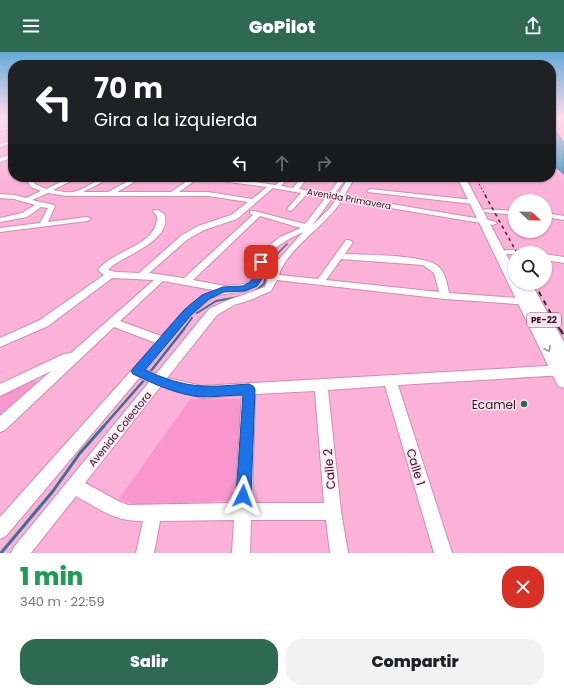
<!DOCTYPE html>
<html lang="es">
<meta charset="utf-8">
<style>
:root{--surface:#fff;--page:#f2f2f2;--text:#202124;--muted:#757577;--accent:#2d6953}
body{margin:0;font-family:Poppins,sans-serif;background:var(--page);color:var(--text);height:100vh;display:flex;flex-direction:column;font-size:15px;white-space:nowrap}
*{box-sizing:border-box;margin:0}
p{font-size:13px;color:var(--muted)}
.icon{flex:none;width:22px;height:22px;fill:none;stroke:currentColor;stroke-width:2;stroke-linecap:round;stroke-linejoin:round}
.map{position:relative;height:501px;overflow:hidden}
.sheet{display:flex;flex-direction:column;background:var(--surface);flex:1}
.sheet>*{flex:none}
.top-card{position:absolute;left:8px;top:8px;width:548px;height:122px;border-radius:16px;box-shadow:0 1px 3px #0004;background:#202124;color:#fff;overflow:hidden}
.needle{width:26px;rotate:112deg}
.buttons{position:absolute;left:508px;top:142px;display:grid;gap:8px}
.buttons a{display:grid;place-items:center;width:44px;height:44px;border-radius:50%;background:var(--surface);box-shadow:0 1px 3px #0004;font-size:20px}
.pin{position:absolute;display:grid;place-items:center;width:34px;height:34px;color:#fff;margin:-17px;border-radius:8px;box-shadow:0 2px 6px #0006}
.me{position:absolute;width:44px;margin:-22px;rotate:3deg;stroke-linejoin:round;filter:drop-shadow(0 0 3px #0008)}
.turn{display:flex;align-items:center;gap:14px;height:84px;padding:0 20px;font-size:18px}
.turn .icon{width:52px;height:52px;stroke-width:2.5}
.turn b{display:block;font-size:28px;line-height:34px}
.lanes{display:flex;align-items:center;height:38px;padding:0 20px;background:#0003;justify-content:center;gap:20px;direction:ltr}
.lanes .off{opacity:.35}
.round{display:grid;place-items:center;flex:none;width:42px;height:42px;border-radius:16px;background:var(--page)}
.summary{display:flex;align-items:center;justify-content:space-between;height:68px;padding:0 20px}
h1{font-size:24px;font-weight:800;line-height:30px;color:#1e9e55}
.cta{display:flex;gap:8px;margin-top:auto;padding:8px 20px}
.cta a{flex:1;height:46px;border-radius:16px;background:var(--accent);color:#fff;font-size:16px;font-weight:800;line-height:46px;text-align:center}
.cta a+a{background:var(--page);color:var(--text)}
header{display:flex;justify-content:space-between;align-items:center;height:52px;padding:0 20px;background:var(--accent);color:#fff;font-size:18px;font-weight:800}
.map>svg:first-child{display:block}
.green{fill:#f996cd}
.water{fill:#3d9bbf;stroke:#397290}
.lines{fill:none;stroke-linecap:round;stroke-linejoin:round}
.stream-far3{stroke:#397290;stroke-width:1.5}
.stream-far2{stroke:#397290;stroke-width:2}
.stream-far1{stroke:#397290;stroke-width:2.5}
.stream{stroke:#397290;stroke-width:3}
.minor-casing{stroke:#d28bb1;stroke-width:2}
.highway-casing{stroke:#d28bb1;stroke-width:2}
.minor{fill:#fff;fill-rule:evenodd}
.highway{fill:#fff;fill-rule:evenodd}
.rail-far3{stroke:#462638;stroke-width:1;stroke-dasharray:2 2;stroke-linecap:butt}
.rail-far2{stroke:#462638;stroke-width:1.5;stroke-dasharray:3.5 3.5;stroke-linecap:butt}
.rail-far1{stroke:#462638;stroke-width:2;stroke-dasharray:5 5;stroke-linecap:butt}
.rail{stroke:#462638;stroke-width:2.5;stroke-dasharray:6 6;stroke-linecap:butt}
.oneway{stroke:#a1959c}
.route{fill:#1a73e8;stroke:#114b97}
.poi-dot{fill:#2d6953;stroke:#fce4f0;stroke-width:1.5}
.labels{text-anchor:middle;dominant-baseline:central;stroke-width:3;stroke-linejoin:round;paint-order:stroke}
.far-street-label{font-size:9px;fill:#2f1423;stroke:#fce4f0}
.shield{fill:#fce4f0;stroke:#6c5260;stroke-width:1}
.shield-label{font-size:9px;font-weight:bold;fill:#2f1423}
.street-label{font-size:10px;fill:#2f1423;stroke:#fce4f0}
.near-poi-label{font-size:12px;fill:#2f1423;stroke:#fce4f0;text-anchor:end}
.near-street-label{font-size:12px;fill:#2f1423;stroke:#fce4f0}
</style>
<header><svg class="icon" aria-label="menu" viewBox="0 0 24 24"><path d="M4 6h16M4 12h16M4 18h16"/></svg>GoPilot<svg class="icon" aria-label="share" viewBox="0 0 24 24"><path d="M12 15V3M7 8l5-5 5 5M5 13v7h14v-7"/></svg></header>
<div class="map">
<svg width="564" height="501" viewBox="0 0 564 501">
<rect width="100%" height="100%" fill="#fcb1d8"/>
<g class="green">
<polygon points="29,328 38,330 0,365 0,343"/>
<polygon points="190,347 242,347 240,448 138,454 119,447"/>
</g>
<polygon class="water" points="551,72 564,91 564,122 551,111"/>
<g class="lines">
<polyline class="stream-far3" points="277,202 287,192"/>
<g class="stream-far2">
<polyline points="255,239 264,232 269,210 278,201"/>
<polyline points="197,261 216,249 238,245"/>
<polyline points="183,278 192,266"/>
</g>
<g class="stream-far1">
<polyline points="150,320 184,277"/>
<polyline points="103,375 145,327"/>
</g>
<polyline class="stream" points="1,501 53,439 80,401 104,374"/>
<g class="minor-casing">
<g id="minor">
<polygon points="0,65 6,65 0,67"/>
<polygon points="13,73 13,75 0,79 0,77"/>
<polygon points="13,88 13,91 0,95 0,92"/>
<polygon points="13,101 13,105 0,110 0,106"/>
<path d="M25 125H31L35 132 46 137 71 125H79L53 138C59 139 67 141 73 140 86 138 97 125 112 125L83 140H108L136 125H143L117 140H171L193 125H200L179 140H208L252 147 267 135 205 127 202 125H218L276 133 283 125H289L281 134 293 136 302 125H308L299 137 329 142 341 125H347L334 142 338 143 349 125H355L344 144 493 169 497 171 493 173 342 148C327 173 286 197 279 223L318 227 346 188H349L353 190 345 202C365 203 426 202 439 215 446 222 447 232 449 241L531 247 536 250 531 253 445 247 277 228 271 239 250 248 234 253 217 263 167 326 202 334 564 313V323L398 333 452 501H434L385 334 328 338 341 459 348 501H330L326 468H251L250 501H232L234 468 160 469 154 501H136L143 469C116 470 99 457 76 444L31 501H11L14 495 149 330 139 326 6 484 0 487V465L156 291 114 275 5 378 0 380V364L51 319 0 344V332L64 302 71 301 154 228 112 226 48 274 0 295V286L40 268 104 223 98 218C114 197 158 194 157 164L153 159 154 158H158L165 163C165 166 166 170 165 172 161 191 126 204 112 214L108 218 116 220 139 221 182 183 198 174 231 163 248 150 208 144H67L48 141 32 148 54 153 55 154 48 170 87 165 91 167 87 169 0 180V176L40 171 48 156 41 155 27 165 0 170V166L22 161 35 153 14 147 0 146V142L15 143 26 146 41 139 31 135ZM273 136 301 141 287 157 290 159 292 158 307 142 326 145 305 172 254 159H250V161L253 163 184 226 149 221 188 187 204 178 237 167ZM332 146 336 147 330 156 312 174ZM260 164 301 176 280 185 270 193 258 208 253 227 246 232 225 234 193 228ZM303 180 273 214 265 235 226 249 209 257 156 322 146 318C164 297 190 259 212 246 226 238 247 244 258 232 264 227 263 220 265 213 269 195 289 187 303 180ZM341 207 423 213 434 221 439 240 326 228ZM163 229 213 238 192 251 161 284 120 269ZM161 334 202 346 242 343 235 451 128 453 118 449 85 431ZM315 339 324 451H252L255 342Z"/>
<polygon points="370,137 473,148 476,150 473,152 368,140 367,139"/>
<polygon points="486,157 515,159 515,163 484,160 483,159"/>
<polygon points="545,161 564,164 564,168 545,165"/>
<polygon points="505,198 522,198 526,201 508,202 505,202 504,200"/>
<polygon points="545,202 564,205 564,211 545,208"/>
</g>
</g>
<g class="highway-casing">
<g id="highway">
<polygon points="558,65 564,65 564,69"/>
<polygon points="457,125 465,125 515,219 515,231 531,231 564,290 564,336 558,334"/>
</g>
</g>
<use href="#minor" class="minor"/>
<use href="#highway" class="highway"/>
<polyline class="rail-far3" points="475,125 486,144"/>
<polyline class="rail-far2" points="485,143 517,201"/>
<polyline class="rail-far1" points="534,231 560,278"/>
<polyline class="rail" points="560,277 564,284"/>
</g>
<defs><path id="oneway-chevron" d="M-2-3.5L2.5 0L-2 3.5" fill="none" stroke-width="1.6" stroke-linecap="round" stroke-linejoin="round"/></defs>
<use class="oneway" href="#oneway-chevron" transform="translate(548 297) rotate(63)"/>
<linearGradient id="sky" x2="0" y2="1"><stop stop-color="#63aad8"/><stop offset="0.48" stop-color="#fedced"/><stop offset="1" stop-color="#fedced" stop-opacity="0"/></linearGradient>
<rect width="564" height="135" fill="url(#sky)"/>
<path class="route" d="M261 207 265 210 263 225 257 234 245 239 224 240 209 247 191 263 145 318C163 326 182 333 202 334 217 335 233 333 249 332L253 334 255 337 251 444 248 450 243 452 238 450 236 444 243 343C229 343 215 345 202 345 178 343 154 332 133 322L131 319 184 258 202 243 223 235 243 234 250 230 254 225 257 210Z"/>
<circle class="poi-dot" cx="524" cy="352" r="4"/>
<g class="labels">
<g class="far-street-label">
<text transform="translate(349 147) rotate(10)">Avenida Primavera</text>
</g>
<rect class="shield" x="527" y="261" width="34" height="14" rx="3"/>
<g class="shield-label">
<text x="544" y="268">PE-22</text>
</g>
<g class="street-label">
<text transform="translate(120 377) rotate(-51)">Avenida Colectora</text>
</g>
<g class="near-poi-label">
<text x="516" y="352">Ecamel</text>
</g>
<g class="near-street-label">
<text transform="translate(416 415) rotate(73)">Calle 1</text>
<text transform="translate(329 417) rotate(-95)">Calle 2</text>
</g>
</g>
</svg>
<div class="buttons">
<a><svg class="needle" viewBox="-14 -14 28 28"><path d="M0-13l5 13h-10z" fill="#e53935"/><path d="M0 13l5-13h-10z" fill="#757577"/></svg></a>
<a><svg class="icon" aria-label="search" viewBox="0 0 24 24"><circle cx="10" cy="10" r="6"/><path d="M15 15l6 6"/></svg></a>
</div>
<div class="pin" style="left:261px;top:210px;background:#d93025"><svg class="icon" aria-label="arrive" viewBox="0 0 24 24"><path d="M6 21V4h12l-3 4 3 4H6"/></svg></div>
<svg class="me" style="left:243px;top:444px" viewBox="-20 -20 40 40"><path d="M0-17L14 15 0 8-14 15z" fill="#1a73e8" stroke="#fff" stroke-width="4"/></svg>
<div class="top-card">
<div class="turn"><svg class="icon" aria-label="left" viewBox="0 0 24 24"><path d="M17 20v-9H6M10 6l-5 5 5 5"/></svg><div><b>70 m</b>Gira a la izquierda</div></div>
<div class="lanes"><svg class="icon" aria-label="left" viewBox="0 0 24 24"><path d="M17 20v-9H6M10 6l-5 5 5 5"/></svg><svg class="icon off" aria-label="ahead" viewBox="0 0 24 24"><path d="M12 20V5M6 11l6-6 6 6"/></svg><svg class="icon off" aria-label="right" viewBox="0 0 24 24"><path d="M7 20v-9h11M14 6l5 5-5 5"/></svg></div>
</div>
</div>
<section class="sheet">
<div class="summary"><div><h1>1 min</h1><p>340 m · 22:59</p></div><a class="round" style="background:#d93025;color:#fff"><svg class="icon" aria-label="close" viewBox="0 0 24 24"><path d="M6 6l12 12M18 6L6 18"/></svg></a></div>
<div class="cta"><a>Salir</a><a>Compartir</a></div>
</section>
